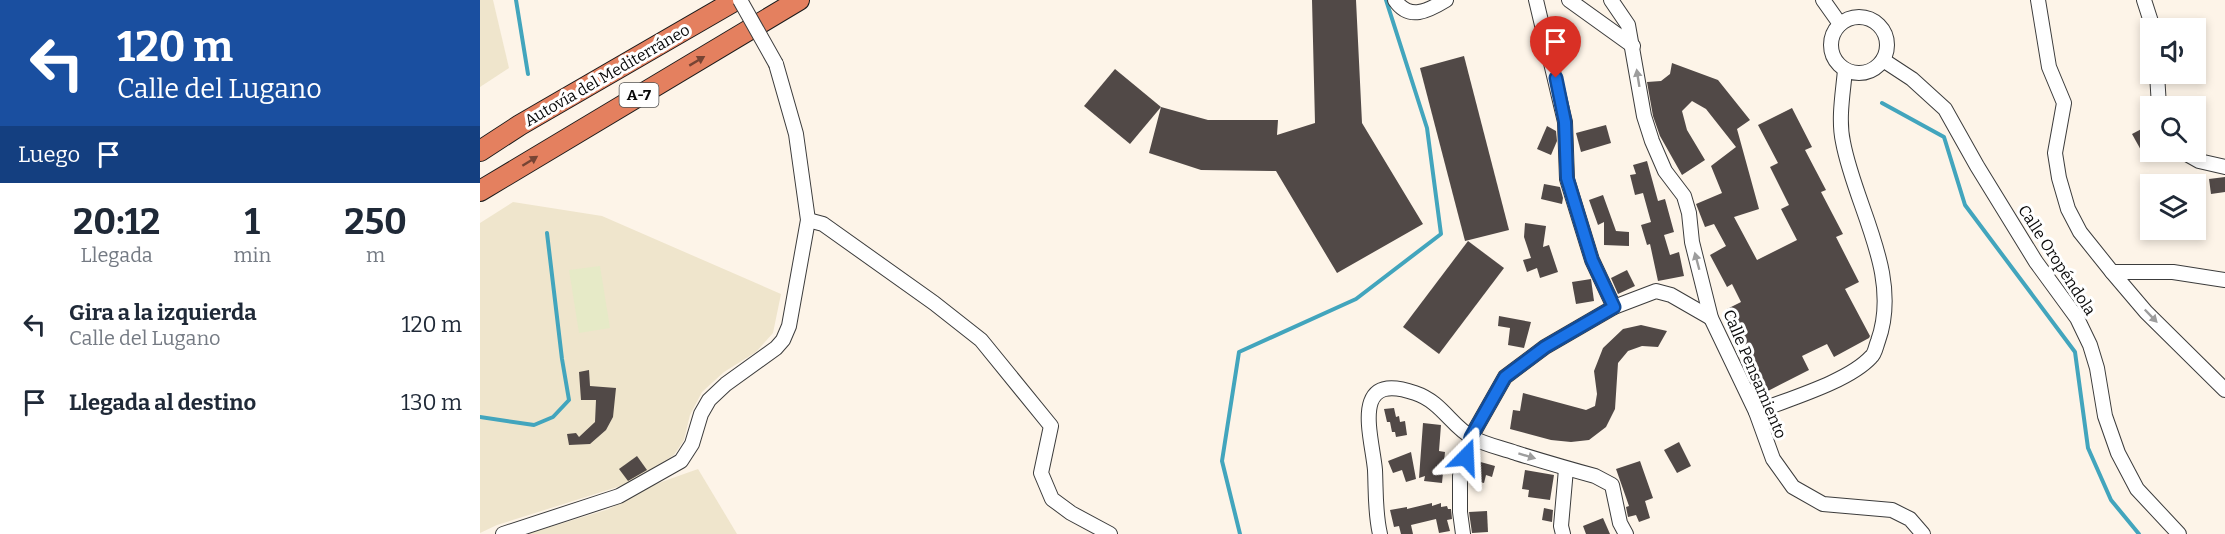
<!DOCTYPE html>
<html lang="es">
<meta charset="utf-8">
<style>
:root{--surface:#fff;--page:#f6f6f7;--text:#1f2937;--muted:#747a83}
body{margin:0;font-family:Bitter,serif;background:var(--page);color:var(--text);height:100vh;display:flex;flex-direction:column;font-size:22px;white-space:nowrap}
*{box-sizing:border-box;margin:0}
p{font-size:20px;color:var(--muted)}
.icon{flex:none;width:33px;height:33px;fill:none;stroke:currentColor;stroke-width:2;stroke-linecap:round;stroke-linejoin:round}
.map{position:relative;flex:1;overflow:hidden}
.sheet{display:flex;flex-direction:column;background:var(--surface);width:480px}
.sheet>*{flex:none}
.guide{background:#1a4fa0;color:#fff;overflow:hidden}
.buttons{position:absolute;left:1660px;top:18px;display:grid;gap:12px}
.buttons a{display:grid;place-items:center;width:66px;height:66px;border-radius:0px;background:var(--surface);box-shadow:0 3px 9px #0003;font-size:30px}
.pin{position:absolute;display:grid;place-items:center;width:51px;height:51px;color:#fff;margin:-62px -26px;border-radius:50% 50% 50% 0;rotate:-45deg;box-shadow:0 0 6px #0007}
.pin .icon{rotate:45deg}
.me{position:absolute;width:66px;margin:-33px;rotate:21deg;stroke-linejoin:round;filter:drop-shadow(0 0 4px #0008)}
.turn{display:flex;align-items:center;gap:21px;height:126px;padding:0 18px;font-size:27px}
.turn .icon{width:78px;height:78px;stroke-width:2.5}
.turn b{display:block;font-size:42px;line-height:51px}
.then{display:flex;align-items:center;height:57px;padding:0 18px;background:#0003;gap:12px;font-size:22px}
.eta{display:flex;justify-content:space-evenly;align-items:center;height:102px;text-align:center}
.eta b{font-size:36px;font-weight:700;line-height:42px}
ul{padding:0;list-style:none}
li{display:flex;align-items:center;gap:18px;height:78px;padding:0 18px}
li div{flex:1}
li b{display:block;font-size:22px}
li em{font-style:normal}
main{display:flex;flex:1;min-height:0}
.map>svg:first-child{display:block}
.farmland{fill:#efe5cc}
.pitch{fill:#e6eac7}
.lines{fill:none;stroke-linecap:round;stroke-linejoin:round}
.stream{stroke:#42a5bd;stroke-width:4}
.building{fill:#514947}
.minor-casing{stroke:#3c3c3c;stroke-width:16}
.highway-casing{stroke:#1a1a1a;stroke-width:22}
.minor{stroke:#fff;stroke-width:14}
.highway{stroke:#e4805f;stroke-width:20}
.minor-bridge-casing{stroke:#3c3c3c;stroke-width:16;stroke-linecap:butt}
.minor-bridge{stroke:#fff;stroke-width:14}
.oneway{fill:#764434}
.oneway2{fill:#9d9d9d}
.route-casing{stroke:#114b97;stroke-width:15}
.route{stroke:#1a73e8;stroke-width:10}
.labels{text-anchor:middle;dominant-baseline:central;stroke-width:6;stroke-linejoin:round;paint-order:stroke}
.shield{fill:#fff;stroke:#535353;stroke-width:1.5}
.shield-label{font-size:15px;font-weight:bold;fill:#090909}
.street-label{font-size:16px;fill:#090909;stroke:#fff}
</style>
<main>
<section class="sheet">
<div class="guide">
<div class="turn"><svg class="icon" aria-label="left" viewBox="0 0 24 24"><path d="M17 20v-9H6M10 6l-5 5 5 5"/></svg><div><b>120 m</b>Calle del Lugano</div></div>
<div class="then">Luego<svg class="icon" aria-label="arrive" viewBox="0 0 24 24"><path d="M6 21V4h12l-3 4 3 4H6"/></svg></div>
</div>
<div class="eta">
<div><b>20:12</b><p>Llegada</p></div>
<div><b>1</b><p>min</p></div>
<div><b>250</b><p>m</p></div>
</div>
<ul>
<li><svg class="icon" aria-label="left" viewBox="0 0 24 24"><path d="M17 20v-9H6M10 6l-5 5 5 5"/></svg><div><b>Gira a la izquierda</b><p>Calle del Lugano</p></div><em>120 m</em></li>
<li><svg class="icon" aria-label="arrive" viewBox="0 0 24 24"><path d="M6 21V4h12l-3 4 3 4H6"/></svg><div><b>Llegada al destino</b></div><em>130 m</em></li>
</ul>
</section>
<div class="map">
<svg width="1745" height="534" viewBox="0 0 1745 534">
<rect width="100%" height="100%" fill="#fdf4e8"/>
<g class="farmland">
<polygon points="0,0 13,0 29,68 0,87"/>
<polygon points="33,202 122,216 301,294 293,333 276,352 244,372 222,392 210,415 204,440 194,455 150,483 17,525 0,533 0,223"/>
<polygon points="218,469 257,534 47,534 129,509 173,485"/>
</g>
<polygon class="pitch" points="120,266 130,328 99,333 89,270"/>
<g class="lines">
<g class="stream">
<polyline points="36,0 48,74"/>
<polyline points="1402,103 1464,137 1485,205 1595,352 1608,448 1631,500 1659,534"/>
<polyline points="0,417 54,425 73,417 89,400 82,359 67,233"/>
<polyline points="760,534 742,461 759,352 876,299 961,234 947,128 906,0"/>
</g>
</g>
<g class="building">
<polygon points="832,0 876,0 882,123 943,224 857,273 796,171 721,170 669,153 681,107 728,120 798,120 797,135 835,123"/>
<polygon points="984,56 1029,230 985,241 940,68"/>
<polygon points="1192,63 1238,80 1270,120 1257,129 1279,209 1254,217 1277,260 1317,240 1301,209 1309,205 1290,167 1298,163 1278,125 1312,108 1332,147 1325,150 1346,190 1341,192 1363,234 1356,237 1379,282 1365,289 1390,336 1389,338 1354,357 1347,344 1322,356 1329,370 1286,392 1269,359 1272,357 1247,309 1261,302 1252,284 1247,287 1230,255 1246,246 1234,224 1225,227 1216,204 1242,193 1231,166 1256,147 1226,109 1212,101 1202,111 1207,130 1225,160 1202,175 1180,136 1173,116 1167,82 1181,81 1190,74"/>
<polygon points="635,69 681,107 650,144 604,106"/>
<polygon points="1671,124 1671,147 1662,152 1652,134"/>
<polygon points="1126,125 1131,143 1101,152 1096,133"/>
<polygon points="1067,126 1076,131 1077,141 1071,155 1057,149"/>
<polygon points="1167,161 1178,201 1185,199 1194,232 1184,235 1190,255 1199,252 1204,276 1178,281 1170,244 1167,245 1161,225 1171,222 1163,193 1155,195 1150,175 1156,174 1153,165"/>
<polygon points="1745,177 1745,192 1731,194 1729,179"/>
<polygon points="1064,184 1080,187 1083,198 1082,204 1061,199"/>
<polygon points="1123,195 1136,231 1149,232 1149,246 1124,245 1124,222 1118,225 1109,200"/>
<polygon points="1045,223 1066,226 1063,247 1069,245 1078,272 1060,278 1057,268 1047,272 1043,260 1051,258 1044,237"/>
<polygon points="988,241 1024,268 959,354 923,327"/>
<polygon points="1147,270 1155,286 1138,294 1131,278"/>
<polygon points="1111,279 1114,301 1096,304 1092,282"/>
<polygon points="1019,316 1051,322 1044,348 1028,345 1030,328 1018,326"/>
<polygon points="1161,325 1187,331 1178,347 1162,346 1148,351 1138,363 1135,409 1126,427 1109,440 1091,442 1071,440 1030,429 1033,410 1040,411 1043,393 1106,410 1115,406 1117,394 1114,371 1123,348 1143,329"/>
<polygon points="109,370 110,386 136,388 133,417 126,430 110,444 89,445 87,434 96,433 99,437 115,422 116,400 101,400 99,372"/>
<polygon points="914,408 916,417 919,416 920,422 925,421 927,435 916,437 915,432 912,432 910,422 907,422 904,409"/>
<polygon points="943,423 961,425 959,451 965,452 962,483 944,481 945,476 939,478"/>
<polygon points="1199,442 1211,466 1197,473 1184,450"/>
<polygon points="931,452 936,479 926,482 922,470 913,473 908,461"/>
<polygon points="157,456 167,470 148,481 139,469"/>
<polygon points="997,461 1015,466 1012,477 1006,475 1004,483 992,480"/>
<polygon points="1160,461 1173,498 1165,501 1170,518 1159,522 1156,515 1148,517 1146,507 1149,506 1136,469"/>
<polygon points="1045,470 1074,475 1070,500 1048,497 1049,490 1042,489"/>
<polygon points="952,503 952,506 961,503 961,507 967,506 968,509 971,509 972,519 967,520 970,531 959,533 956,519 931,525 933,534 921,534 919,526 914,527 910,510 927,507 927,509"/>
<polygon points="1064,508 1073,510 1072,522 1062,520"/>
<polygon points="1007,511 1008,532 992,533 989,512"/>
<polygon points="1123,518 1130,534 1106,534 1103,526"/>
</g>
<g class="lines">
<g class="minor-casing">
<g id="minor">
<path d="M915 0C929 21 948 11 966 0"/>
<polyline points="1056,0 1085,122 1087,179 1112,260 1134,307"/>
<polyline points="1089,0 1153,46"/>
<polyline points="1131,0 1148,25 1164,116 1172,141 1185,171 1204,196 1209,213 1212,242 1231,318 1276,412 1293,459 1313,487 1343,504 1412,510 1430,519 1443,534"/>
<polyline points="1343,0 1360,24"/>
<polyline points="1558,0 1569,67 1584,103 1575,153 1579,178 1588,209 1600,232 1632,272 1666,312 1745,390"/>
<polyline points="1664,0 1673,28"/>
<circle cx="1379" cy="45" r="28"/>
<polyline points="1403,60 1432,79 1465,109 1497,166 1556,262 1597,318 1610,345 1617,368 1625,416 1638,453 1657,489 1699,534"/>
<polyline points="1677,74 1679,106"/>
<polyline points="1703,152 1719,161 1745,167"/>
<polyline points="328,220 343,224 454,303 501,340 571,426 561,473 572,499 591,513 630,534"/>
<polyline points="1632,272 1693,272 1745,280"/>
<path d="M1276 412C1308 399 1368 382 1391 357 1395 354 1396 346 1398 341 1422 274 1375 207 1363 142 1358 119 1363 93 1365 70"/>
<polyline points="23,534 139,496 201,461 212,444 221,414 229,400 246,384 296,348 303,340 309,326 328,220 316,134 296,64"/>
<path d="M900 534C895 513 896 492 895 470 892 436 869 370 935 393 962 402 971 426 993 438 1006 445 1022 448 1036 453 1062 461 1089 469 1115 476L1132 485 1140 523 1146 534"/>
<polyline points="983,534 980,512 980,476 991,437 1025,377 1065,347 1134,307 1176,291 1191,295 1231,318"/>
<polyline points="1083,534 1081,526 1086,469"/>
</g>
</g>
<g class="highway-casing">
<g id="highway">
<polyline points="0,151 40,125 256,0"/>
<polyline points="0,191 319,0"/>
</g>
</g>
<use href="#minor" class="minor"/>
<use href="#highway" class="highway"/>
<g class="minor-bridge-casing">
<polyline id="minor-bridge" points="260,0 296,64"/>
</g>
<use href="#minor-bridge" class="minor-bridge"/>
</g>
<defs><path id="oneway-solid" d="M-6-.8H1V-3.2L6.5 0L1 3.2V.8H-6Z" transform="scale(1.5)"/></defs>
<g class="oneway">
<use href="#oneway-solid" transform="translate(217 61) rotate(-31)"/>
<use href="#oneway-solid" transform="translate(50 161) rotate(-32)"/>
</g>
<g class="oneway2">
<use href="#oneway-solid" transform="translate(1158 78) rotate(-99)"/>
<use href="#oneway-solid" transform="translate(1217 261) rotate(-105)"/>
<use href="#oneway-solid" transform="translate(1671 316) rotate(46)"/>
<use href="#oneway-solid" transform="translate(1047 456) rotate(17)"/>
</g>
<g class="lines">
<g class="route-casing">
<polyline id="route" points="986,457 991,437 1025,377 1065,347 1134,307 1112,260 1087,178 1085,122 1076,78"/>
</g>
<use href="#route" class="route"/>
</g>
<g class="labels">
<rect class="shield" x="139.5" y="83" width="39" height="24" rx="4.5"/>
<g class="shield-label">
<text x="159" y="95">A-7</text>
</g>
<g class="street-label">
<text transform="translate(127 75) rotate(-30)">Autovía del Mediterráneo</text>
<text transform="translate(1577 260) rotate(57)">Calle Oropéndola</text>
<text transform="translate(1275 374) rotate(67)">Calle Pensamiento</text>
</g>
</g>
</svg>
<div class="buttons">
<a><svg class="icon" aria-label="sound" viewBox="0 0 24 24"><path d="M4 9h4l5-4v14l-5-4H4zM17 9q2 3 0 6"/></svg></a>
<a><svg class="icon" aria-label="search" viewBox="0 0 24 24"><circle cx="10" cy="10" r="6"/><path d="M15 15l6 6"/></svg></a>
<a><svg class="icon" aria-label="layers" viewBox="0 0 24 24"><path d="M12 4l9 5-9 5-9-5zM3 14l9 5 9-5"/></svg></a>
</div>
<div class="pin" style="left:1076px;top:78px;background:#d93025"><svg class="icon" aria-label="arrive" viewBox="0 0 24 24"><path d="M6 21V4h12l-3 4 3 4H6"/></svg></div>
<svg class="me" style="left:986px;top:457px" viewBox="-20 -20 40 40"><path d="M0-17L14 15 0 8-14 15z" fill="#1a73e8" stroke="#fff" stroke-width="4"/></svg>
</div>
</main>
